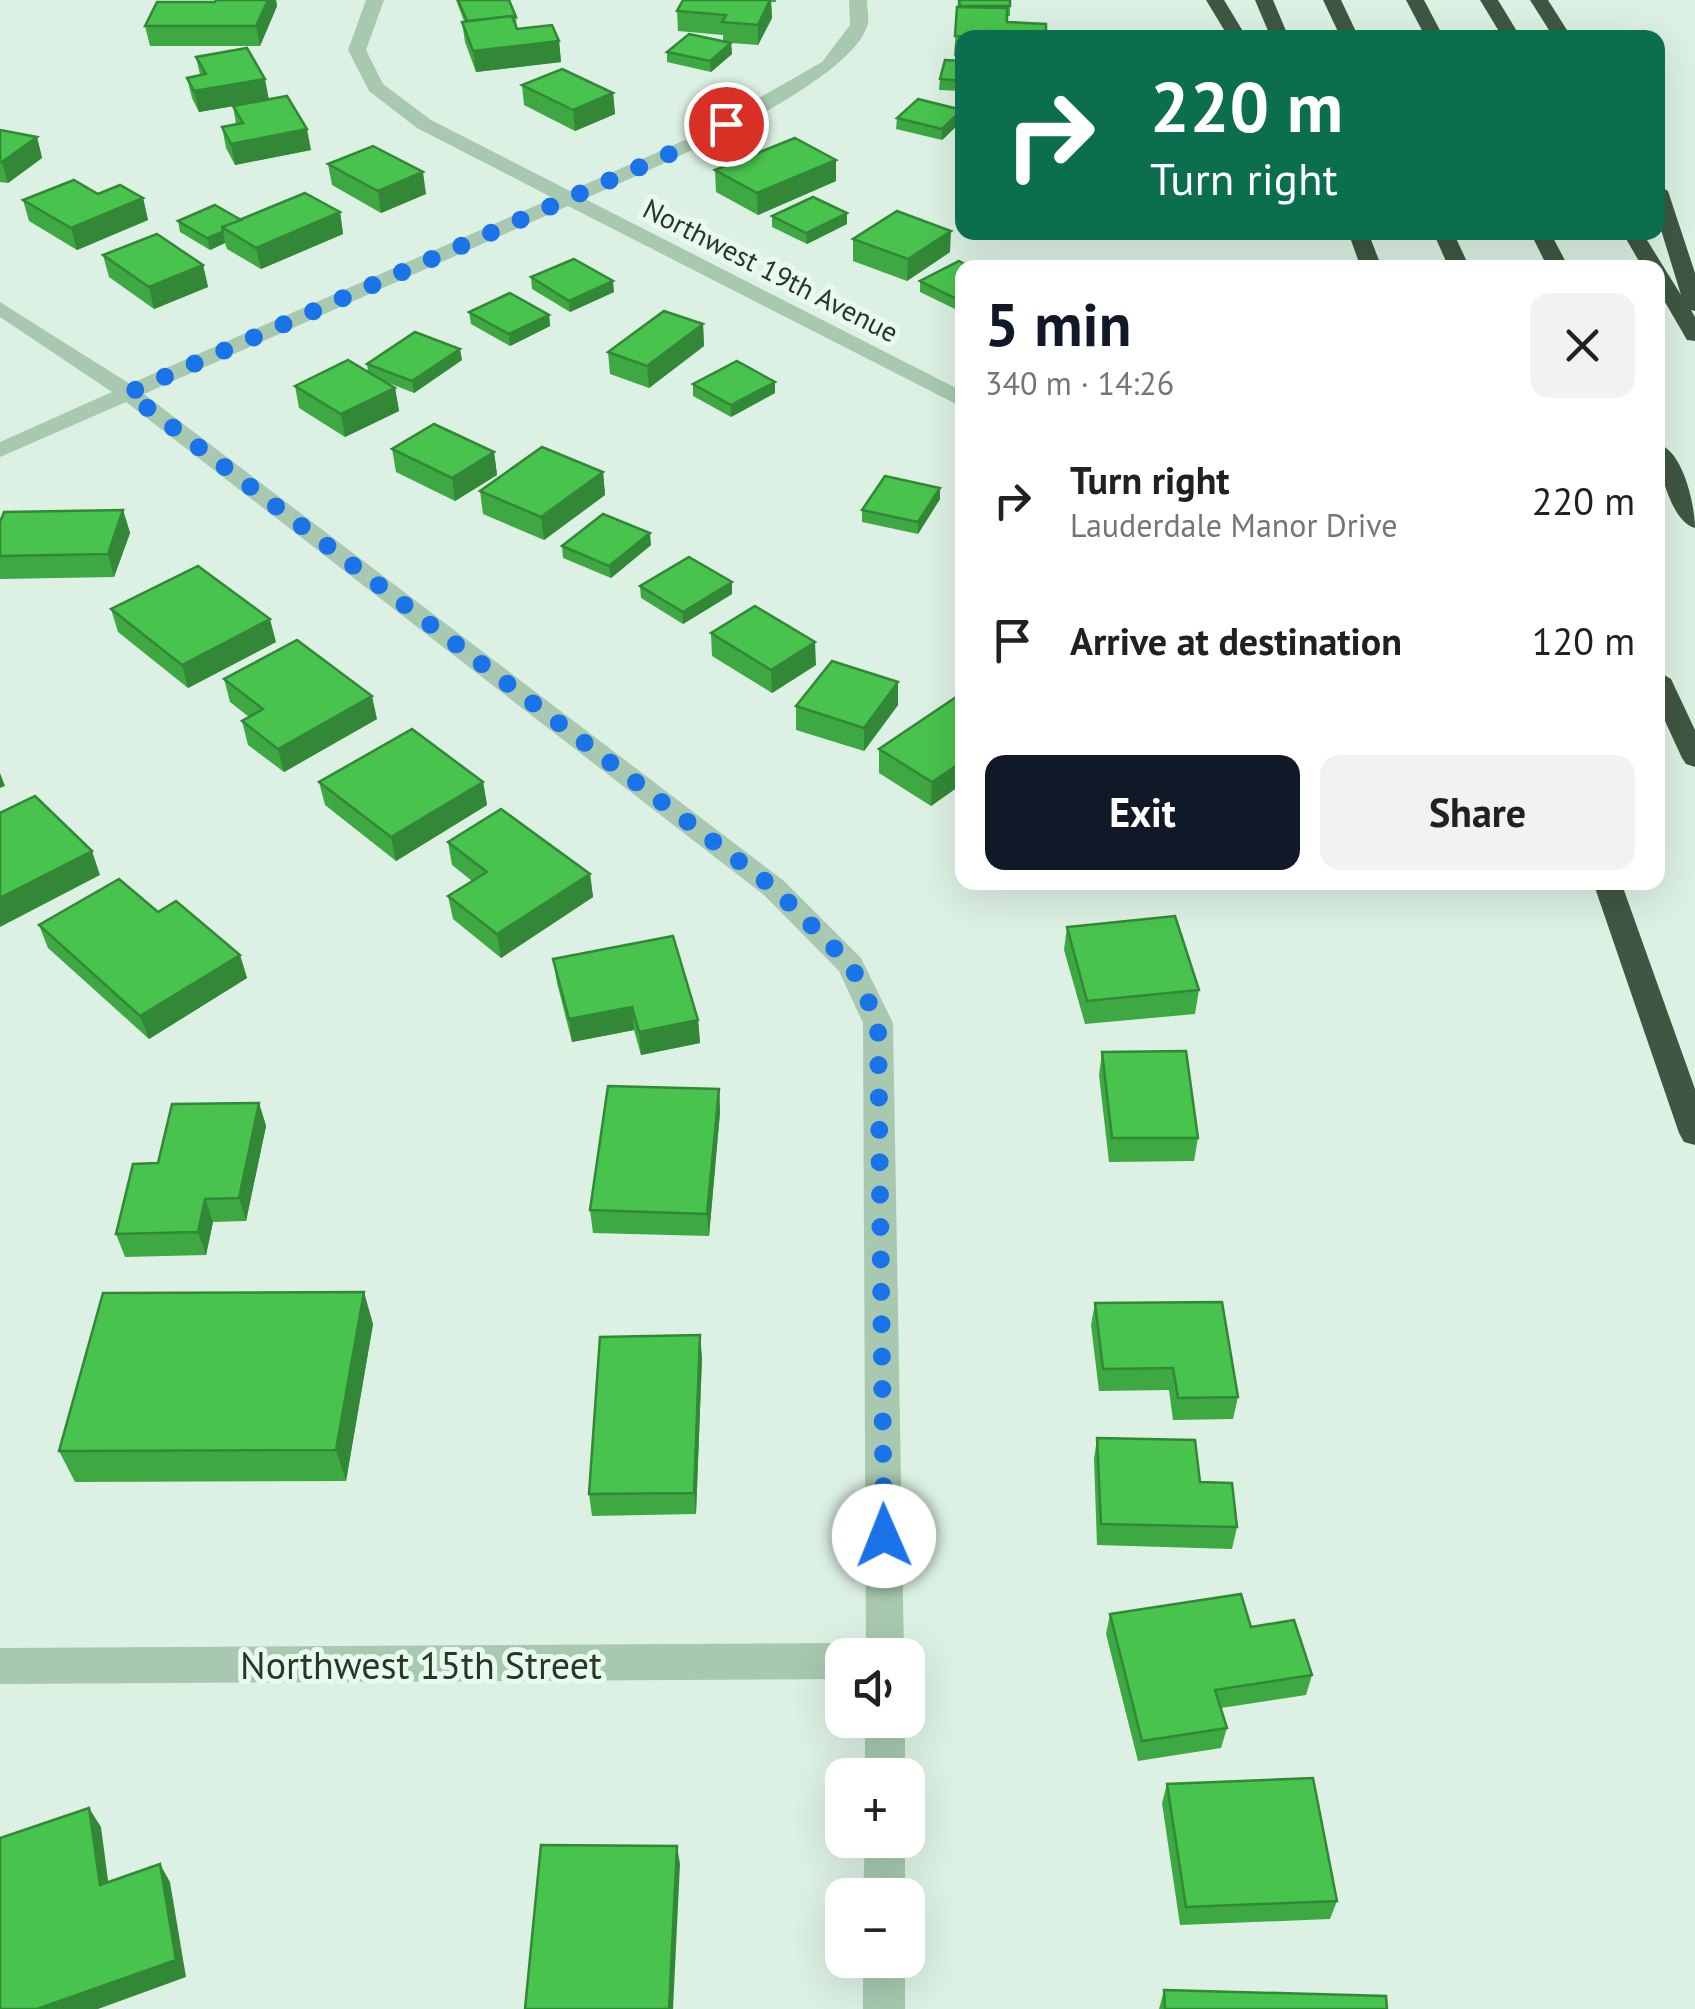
<!DOCTYPE html>
<meta charset="utf-8">
<style>
:root{--surface:#fff;--page:#f2f2f2;--text:#202124;--muted:#757577;--accent:#111827}
body{margin:0;font-family:"PT Sans",sans-serif;background:var(--page);color:var(--text);height:100vh;display:flex;flex-direction:column;font-size:38px;white-space:nowrap}
*{box-sizing:border-box;margin:0}
p{font-size:32px;color:var(--muted)}
.icon{flex:none;width:55px;height:55px;fill:none;stroke:currentColor;stroke-width:2;stroke-linecap:round;stroke-linejoin:round}
.map{position:relative;flex:1;overflow:hidden}
.panel{position:absolute;left:955px;top:260px;width:710px;height:630px;display:flex;flex-direction:column;background:var(--surface);border-radius:20px;box-shadow:0 10px 40px #0002}
.panel>*{flex:none}
.guide{position:absolute;left:955px;top:30px;width:710px;height:210px;border-radius:20px;box-shadow:0 10px 40px #0002;background:#0b6e4f;color:#fff;overflow:hidden}
.controls{position:absolute;left:825px;top:1638px;display:grid;gap:20px}
.controls a{display:grid;place-items:center;width:100px;height:100px;border-radius:20px;background:var(--surface);box-shadow:0 10px 40px #0002;font-size:50px}
.pin{position:absolute;display:grid;place-items:center;width:85px;height:85px;color:#fff;margin:-42px;border:5px solid #fff;border-radius:50%;box-shadow:0 2px 10px #0007}
.me{position:absolute;width:110px;margin:-55px;rotate:359deg;stroke-linejoin:round;filter:drop-shadow(0 0 8px #0008)}
.turn{display:flex;align-items:center;gap:35px;height:210px;padding:0 30px;font-size:45px}
.turn .icon{width:130px;height:130px;stroke-width:2.5}
.turn b{display:block;font-size:70px;line-height:85px}
.round{display:grid;place-items:center;flex:none;width:105px;height:105px;border-radius:20px;background:var(--page)}
.head{display:flex;align-items:center;justify-content:space-between;height:170px;padding:0 30px}
h1{font-size:60px;font-weight:800;line-height:75px;color:var(--accent)}
.primary-button{display:flex;gap:20px;margin-top:auto;padding:20px 30px}
.primary-button a{flex:1;height:115px;border-radius:20px;background:var(--accent);color:#fff;font-size:40px;font-weight:800;line-height:115px;text-align:center}
.primary-button a+a{background:var(--page);color:var(--text)}
ul{padding:0;list-style:none}
li{display:flex;align-items:center;gap:30px;height:140px;padding:0 30px}
li div{flex:1}
li b{display:block;font-size:38px}
li em{font-style:normal}
.map>svg:first-child{display:block}
.lines{fill:none;stroke-linecap:round;stroke-linejoin:round}
.minor{fill:#a8c9b0;fill-rule:evenodd}
.highway{fill:#3f5742;fill-rule:evenodd}
.wall{fill:#3ea842}
.shaded-wall{fill:#328836}
.building{fill:#48c34d;stroke:#328836;stroke-width:2.5}
.route{stroke:#1a73e8;stroke-width:18;stroke-dasharray:0 32.4}
.labels{text-anchor:middle;dominant-baseline:central;stroke-width:10;stroke-linejoin:round;paint-order:stroke}
.far-street-label{font-size:28px;fill:#28362a;stroke:#e8f9ee}
.near-street-label{font-size:38px;fill:#28362a;stroke:#e8f9ee}
</style>
<div class="map">
<svg width="1695" height="2009" viewBox="0 0 1695 2009">
<rect width="100%" height="100%" fill="#dcf1e3"/>
<g class="lines">
<g class="minor">
<path d="M366 0H384L366 50 383 84 431 120 570 191 685 140 822 62 850 25 849 0H867C867 7 869 16 868 23 855 84 642 173 585 199L962 391V407L568 206 144 394 784 881 861 958 893 1023 904 1655H866L863 1023 839 971 764 895 126 402 0 457V442L112 392 0 317V302L130 384 553 198 417 128 369 91 348 50Z"/>
<polygon points="842,1643 856,1648 859,1655 842,1655 842,1679 0,1684 0,1648"/>
<rect x="865" y="1720" width="40" height="55"/>
<polygon points="865,1840 905,1840 905,1895 863,1895"/>
<rect x="863" y="1960" width="42" height="49"/>
</g>
<g class="highway">
<polygon points="1206,0 1224,0 1247,38 1229,38"/>
<polygon points="1255,0 1273,0 1289,38 1271,38"/>
<polygon points="1323,0 1341,0 1359,38 1341,38"/>
<polygon points="1406,0 1424,0 1444,38 1426,38"/>
<polygon points="1480,0 1498,0 1521,38 1503,38"/>
<polygon points="1530,0 1548,0 1572,38 1554,38"/>
<polygon points="1658,185 1668,191 1695,273 1695,311 1691,310 1695,317 1695,341 1687,340 1658,290 1658,268 1643,268 1622,232 1642,232 1681,295 1658,220"/>
<polygon points="1348,232 1368,232 1382,268 1361,268"/>
<polygon points="1433,232 1453,232 1470,268 1449,268"/>
<polygon points="1530,232 1550,232 1569,268 1548,268"/>
<path d="M1658 444C1683 450 1695 506 1695 528 1671 522 1657 466 1658 444Z"/>
<polygon points="1658,671 1671,679 1695,730 1695,767 1686,764 1682,758 1658,706"/>
<polygon points="1593,882 1621,882 1695,1089 1695,1145 1684,1142 1679,1133"/>
</g>
</g>
<g class="wall">
<polygon points="216,0 276,0 277,6 260,46 150,46 145,26 215,2"/>
<polygon points="456,0 509,0 516,17 517,29 559,41 561,62 476,72 465,42 462,22 464,21"/>
<polygon points="683,0 776,0 776,2 771,2 772,18 758,45 731,43 732,54 711,72 667,62 667,52 723,41 723,35 678,31 677,11"/>
<polygon points="958,0 1010,0 1010,16 1007,16 1007,22 1046,38 962,38 962,57 954,56"/>
<polygon points="196,57 269,99 311,150 235,165 226,148 222,127 236,124 233,106 199,112 192,98 187,78 200,75"/>
<polygon points="962,61 962,91 939,90 940,79"/>
<polygon points="522,85 613,93 615,114 575,131 524,105"/>
<polygon points="897,118 962,121 942,140 896,129"/>
<polygon points="0,130 37,137 42,158 8,183 0,182"/>
<polygon points="328,164 426,194 381,213 332,185"/>
<polygon points="715,170 836,181 758,215 716,192"/>
<polygon points="98,194 143,198 148,220 77,250 29,221 23,200"/>
<polygon points="340,212 343,234 261,269 227,249 225,243 210,250 180,232 178,221 241,220"/>
<polygon points="772,216 847,224 807,244 772,227"/>
<polygon points="853,239 950,252 907,281 853,261"/>
<polygon points="103,255 203,265 208,287 154,309 109,277"/>
<polygon points="959,261 957,310 920,292 920,281"/>
<polygon points="531,277 614,292 570,312 532,289"/>
<polygon points="469,312 549,315 550,326 510,346 471,324"/>
<polygon points="703,324 704,346 649,388 610,374 608,352"/>
<polygon points="462,360 414,393 381,380 395,388 399,411 345,437 299,408 295,386 368,372 367,364"/>
<polygon points="775,382 775,393 731,417 693,396 693,384"/>
<polygon points="392,449 494,452 497,475 455,501 396,472"/>
<polygon points="603,472 605,495 544,540 483,514 480,491"/>
<polygon points="940,488 940,499 918,534 862,522 862,510"/>
<polygon points="123,510 130,533 114,577 0,579 0,522"/>
<polygon points="651,545 611,578 563,558 562,546"/>
<polygon points="732,582 732,594 683,624 641,598 640,586"/>
<polygon points="111,609 276,642 188,688 118,632"/>
<polygon points="711,633 816,665 772,693 712,656"/>
<polygon points="224,679 377,719 284,772 248,745 242,721 249,717 230,702"/>
<polygon points="962,693 962,784 931,806 879,773 879,749"/>
<polygon points="898,705 864,751 796,730 796,706"/>
<polygon points="319,782 483,782 487,805 396,861 325,805"/>
<polygon points="448,842 590,874 593,897 501,958 453,919 448,896 472,881 452,865"/>
<polygon points="39,925 240,955 247,978 149,1039 48,948"/>
<polygon points="1067,927 1199,990 1195,1014 1085,1024 1064,950"/>
<polygon points="553,959 698,1020 700,1043 641,1055 634,1030 572,1042 557,983"/>
<polygon points="1102,1052 1198,1138 1194,1161 1109,1162 1099,1075"/>
<polygon points="719,1089 720,1112 709,1236 593,1233 590,1210"/>
<polygon points="259,1103 266,1126 246,1221 213,1222 206,1255 125,1257 116,1234 158,1163"/>
<polygon points="1095,1303 1238,1397 1233,1419 1173,1420 1169,1390 1099,1391 1091,1325"/>
<polygon points="373,1324 346,1481 75,1482 59,1451"/>
<polygon points="702,1357 696,1514 592,1516 589,1494"/>
<polygon points="1097,1438 1200,1482 1237,1527 1232,1549 1097,1545 1094,1459"/>
<polygon points="1110,1614 1251,1627 1312,1675 1306,1695 1221,1708 1227,1728 1221,1748 1138,1761 1106,1634"/>
<polygon points="1167,1784 1337,1901 1330,1919 1180,1925 1162,1803"/>
<polygon points="1164,1990 1387,2009 1159,2009"/>
</g>
<g class="shaded-wall">
<polygon points="268,0 276,0 277,6 260,46 256,26"/>
<polygon points="770,0 771,0 772,18 758,45 758,25"/>
<polygon points="559,41 561,62 476,72 473,51"/>
<polygon points="731,43 732,54 711,72 710,61"/>
<polygon points="265,79 269,100 199,112 194,91"/>
<polygon points="613,93 615,114 575,131 573,110"/>
<polygon points="962,110 962,121 942,140 942,129"/>
<polygon points="307,129 311,150 235,165 231,144"/>
<polygon points="37,137 42,158 8,183 2,162"/>
<polygon points="836,160 836,181 758,215 757,193"/>
<polygon points="423,172 426,194 381,213 378,191"/>
<polygon points="143,198 148,220 77,250 71,228"/>
<polygon points="340,212 343,234 261,269 256,248"/>
<polygon points="847,213 847,224 807,244 806,233"/>
<polygon points="951,231 950,252 907,281 908,259"/>
<polygon points="223,232 225,243 210,250 207,238"/>
<polygon points="203,265 208,287 154,309 149,287"/>
<polygon points="613,281 614,292 570,312 569,301"/>
<polygon points="962,296 962,307 957,310 957,299"/>
<polygon points="549,315 550,326 510,346 509,334"/>
<polygon points="703,324 704,346 649,388 647,366"/>
<polygon points="460,349 462,360 414,393 412,381"/>
<polygon points="775,382 775,393 731,417 731,405"/>
<polygon points="395,388 399,411 345,437 341,414"/>
<polygon points="494,452 497,475 455,501 452,478"/>
<polygon points="603,472 605,495 544,540 541,517"/>
<polygon points="940,488 940,499 918,534 918,522"/>
<polygon points="123,510 130,533 114,577 108,554"/>
<polygon points="650,533 651,545 611,578 609,566"/>
<polygon points="732,582 732,594 683,624 683,612"/>
<polygon points="270,619 276,642 188,688 182,665"/>
<polygon points="815,642 816,665 772,693 771,670"/>
<polygon points="898,682 898,705 864,751 864,728"/>
<polygon points="372,696 377,719 284,772 278,749"/>
<polygon points="962,762 962,784 931,806 932,782"/>
<polygon points="0,773 5,786 0,788"/>
<polygon points="483,782 487,805 396,861 391,837"/>
<polygon points="92,851 100,875 0,927 0,898"/>
<polygon points="590,874 593,897 501,958 497,934"/>
<polygon points="1052,882 1067,882 1051,889"/>
<polygon points="240,955 247,978 149,1039 140,1016"/>
<polygon points="632,1007 634,1030 572,1042 569,1019"/>
<polygon points="698,1020 700,1043 641,1055 639,1032"/>
<polygon points="719,1089 720,1112 709,1236 707,1214"/>
<polygon points="259,1103 266,1126 246,1221 239,1198"/>
<polygon points="205,1199 213,1222 206,1255 198,1232"/>
<polygon points="364,1292 373,1324 346,1481 336,1450"/>
<polygon points="700,1335 702,1357 696,1514 694,1493"/>
<polygon points="89,1808 101,1827 111,1903 100,1885"/>
<polygon points="677,1846 680,1864 673,2009 669,2009"/>
<polygon points="160,1864 170,1882 186,1977 98,2009 37,2009"/>
</g>
<g class="building">
<polygon points="216,0 268,0 256,26 145,26 157,2 215,2"/>
<polygon points="458,0 509,0 516,17 512,16 467,21"/>
<polygon points="683,0 770,0 758,25 722,22 726,15 677,11"/>
<polygon points="959,0 1010,0 1010,6 960,6"/>
<polygon points="957,7 1007,8 1007,22 1046,24 1046,38 955,36"/>
<polygon points="512,16 517,29 552,25 559,41 473,51 462,22"/>
<polygon points="689,34 731,43 710,61 667,52"/>
<polygon points="247,48 265,79 194,91 187,78 206,74 196,57"/>
<polygon points="945,60 962,61 962,81 940,79"/>
<polygon points="562,69 613,93 573,110 522,85"/>
<polygon points="287,96 307,129 231,144 222,127 243,123 233,106"/>
<polygon points="918,99 962,110 942,129 897,118"/>
<polygon points="0,130 37,137 2,162 0,162"/>
<polygon points="795,138 836,160 757,193 715,170"/>
<polygon points="373,146 423,172 378,191 328,164"/>
<polygon points="74,180 98,194 120,185 143,198 71,228 23,200"/>
<polygon points="305,193 340,212 256,248 222,227"/>
<polygon points="813,197 847,213 806,233 772,216"/>
<polygon points="215,205 241,220 222,227 223,232 207,238 178,221"/>
<polygon points="897,211 951,231 908,259 853,239"/>
<polygon points="157,234 203,265 149,287 103,255"/>
<polygon points="574,259 613,281 569,301 531,277"/>
<polygon points="959,261 973,268 962,268 962,296 957,299 920,281"/>
<polygon points="510,293 549,315 509,334 469,312"/>
<polygon points="664,311 703,324 647,366 608,352"/>
<polygon points="415,332 460,349 412,381 367,364"/>
<polygon points="348,360 395,388 341,414 295,386"/>
<polygon points="737,361 775,382 731,405 693,384"/>
<polygon points="434,424 494,452 452,478 392,449"/>
<polygon points="542,447 603,472 541,517 480,491"/>
<polygon points="885,476 940,488 918,522 862,510"/>
<polygon points="123,510 108,554 0,556 0,522 4,512"/>
<polygon points="603,514 650,533 609,566 562,546"/>
<polygon points="689,557 732,582 683,612 640,586"/>
<polygon points="198,566 270,619 182,665 111,609"/>
<polygon points="755,606 815,642 771,670 711,633"/>
<polygon points="297,640 372,696 278,749 242,721 263,709 224,679"/>
<polygon points="832,661 898,682 864,728 796,706"/>
<polygon points="962,693 962,762 932,782 879,749"/>
<polygon points="412,729 483,782 391,837 319,782"/>
<polygon points="35,796 92,851 0,898 0,813"/>
<polygon points="501,809 590,874 497,934 448,896 487,872 448,842"/>
<polygon points="119,879 158,912 176,901 240,955 140,1016 39,925"/>
<polygon points="1175,916 1199,990 1087,1001 1067,927"/>
<polygon points="673,936 698,1020 639,1032 632,1007 569,1019 553,959"/>
<polygon points="1186,1051 1198,1138 1112,1138 1102,1052"/>
<polygon points="608,1086 719,1089 707,1214 590,1210"/>
<polygon points="259,1103 239,1198 205,1199 198,1232 116,1234 133,1164 158,1163 172,1104"/>
<polygon points="364,1292 336,1450 59,1451 103,1293"/>
<polygon points="1222,1302 1238,1397 1178,1398 1173,1368 1103,1369 1095,1303"/>
<polygon points="700,1335 694,1493 589,1494 600,1337"/>
<polygon points="1097,1438 1195,1440 1200,1482 1232,1483 1237,1527 1101,1524"/>
<polygon points="1241,1594 1251,1627 1294,1620 1312,1675 1215,1690 1227,1728 1142,1741 1110,1614"/>
<polygon points="1313,1778 1337,1901 1186,1907 1167,1784"/>
<polygon points="89,1808 100,1885 160,1864 176,1960 37,2009 0,2009 0,1838"/>
<polygon points="541,1845 677,1846 669,2009 525,2009"/>
<polygon points="1164,1990 1386,1996 1387,2009 1165,2009"/>
</g>
<g class="lines">
<polyline class="route" points="726,124 692,144 128,393 774,888 851,965 878,1022 884,1536"/>
</g>
<g class="labels">
<g class="far-street-label">
<text transform="translate(771 270) rotate(27)">Northwest 19th Avenue</text>
</g>
<g class="near-street-label">
<text x="421" y="1664">Northwest 15th Street</text>
</g>
</g>
</svg>
<div class="controls">
<a><svg class="icon" aria-label="sound" viewBox="0 0 24 24"><path d="M4 9h4l5-4v14l-5-4H4zM17 9q2 3 0 6"/></svg></a>
<a>+</a>
<a>−</a>
</div>
<div class="pin" style="left:726px;top:124px;background:#d93025"><svg class="icon" aria-label="arrive" viewBox="0 0 24 24"><path d="M6 21V4h12l-3 4 3 4H6"/></svg></div>
<svg class="me" style="left:884px;top:1536px" viewBox="-20 -20 40 40"><circle r="19" fill="#fff"/><path d="M0-13L10 11 0 6-10 11z" fill="#1a73e8"/></svg>
<div class="guide">
<div class="turn"><svg class="icon" aria-label="right" viewBox="0 0 24 24"><path d="M7 20v-9h11M14 6l5 5-5 5"/></svg><div><b>220 m</b>Turn right</div></div>
</div>
<section class="panel">
<div class="head"><div><h1>5 min</h1><p>340 m · 14:26</p></div><a class="round"><svg class="icon" aria-label="close" viewBox="0 0 24 24"><path d="M6 6l12 12M18 6L6 18"/></svg></a></div>
<ul>
<li><svg class="icon" aria-label="right" viewBox="0 0 24 24"><path d="M7 20v-9h11M14 6l5 5-5 5"/></svg><div><b>Turn right</b><p>Lauderdale Manor Drive</p></div><em>220 m</em></li>
<li><svg class="icon" aria-label="arrive" viewBox="0 0 24 24"><path d="M6 21V4h12l-3 4 3 4H6"/></svg><div><b>Arrive at destination</b></div><em>120 m</em></li>
</ul>
<div class="primary-button"><a>Exit</a><a>Share</a></div>
</section>
</div>
